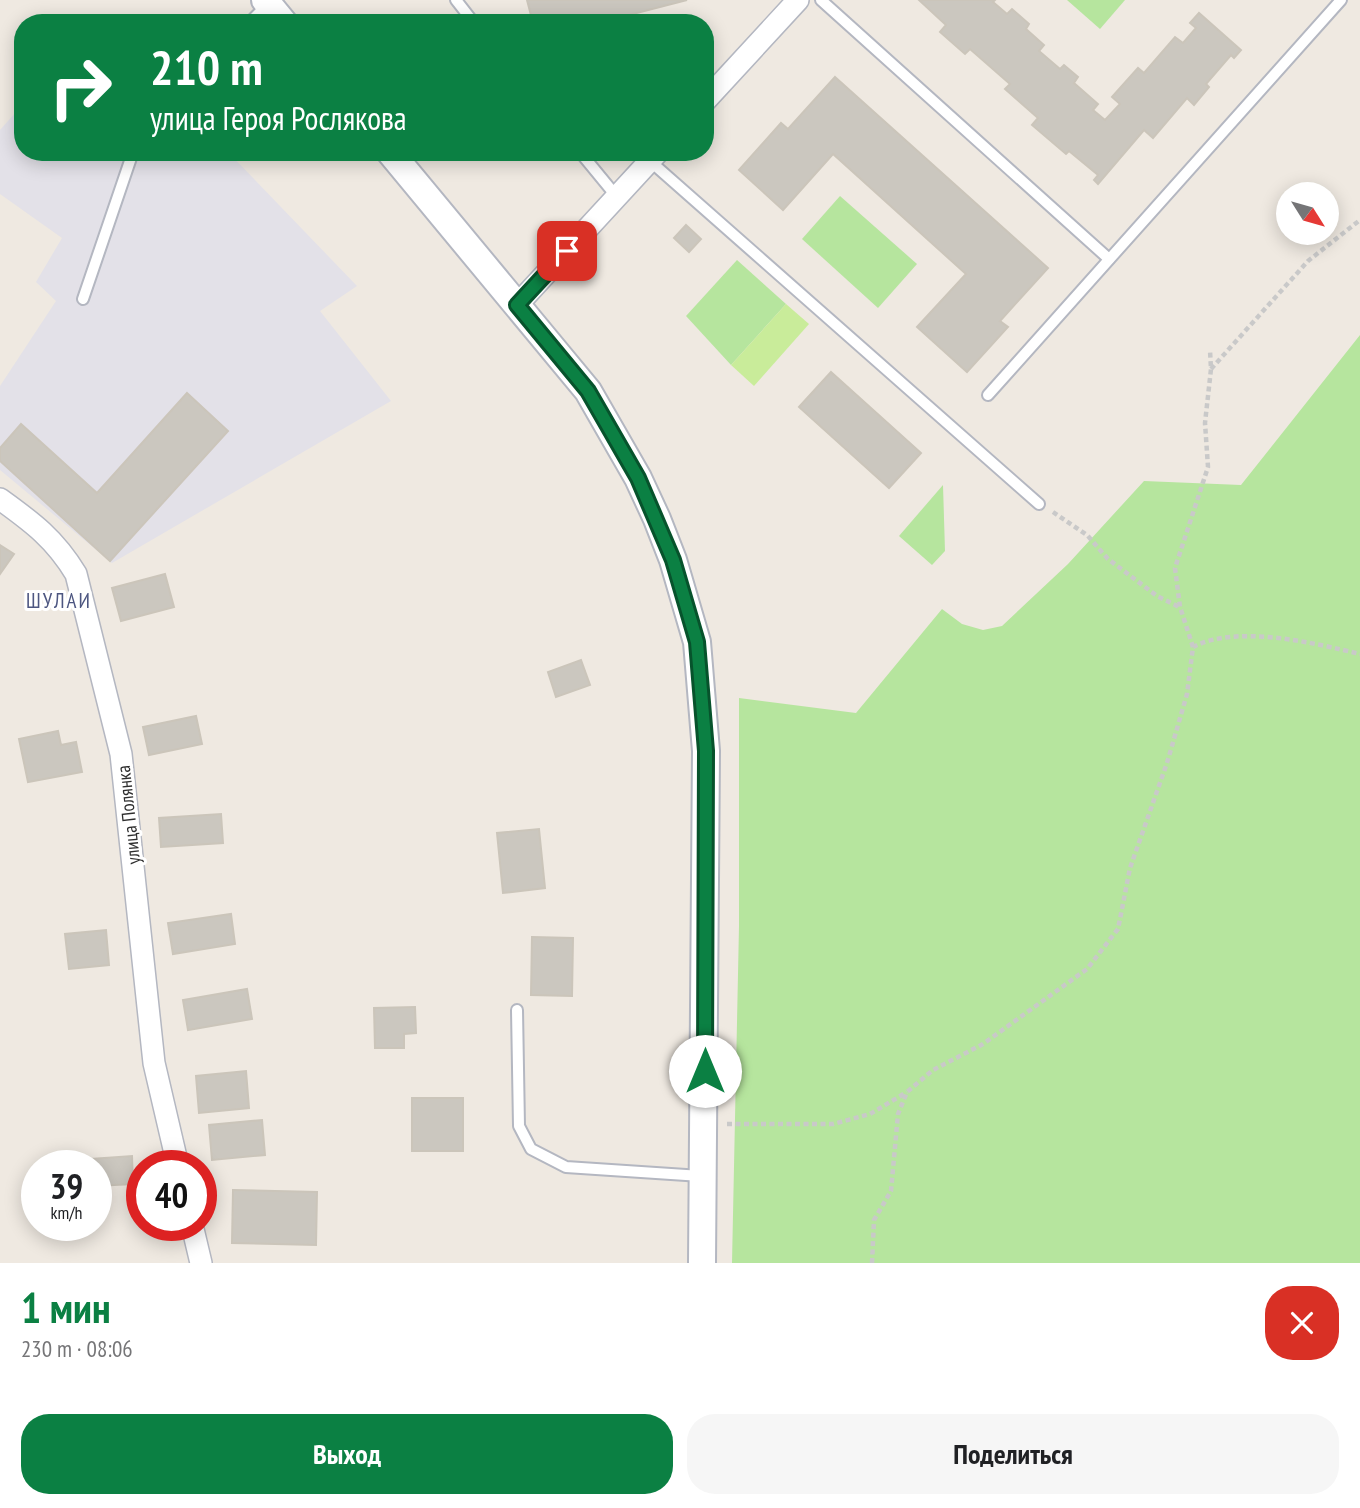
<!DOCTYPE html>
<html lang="ru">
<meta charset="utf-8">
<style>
:root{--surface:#fff;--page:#f6f6f6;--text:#202124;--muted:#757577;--accent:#0b8043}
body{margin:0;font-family:"PT Sans Narrow",sans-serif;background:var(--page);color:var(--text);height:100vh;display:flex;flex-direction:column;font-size:26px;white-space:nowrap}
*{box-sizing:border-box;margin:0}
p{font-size:23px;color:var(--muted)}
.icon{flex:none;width:38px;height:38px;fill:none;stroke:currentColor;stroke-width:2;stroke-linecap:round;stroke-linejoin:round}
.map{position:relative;height:1263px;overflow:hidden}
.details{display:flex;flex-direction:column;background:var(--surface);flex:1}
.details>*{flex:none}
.hud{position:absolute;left:14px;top:14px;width:700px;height:147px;border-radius:28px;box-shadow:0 4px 18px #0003;background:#0b8043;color:#fff;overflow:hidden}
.needle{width:46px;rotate:127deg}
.tools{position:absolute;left:1276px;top:182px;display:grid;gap:14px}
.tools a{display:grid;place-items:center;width:63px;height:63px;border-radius:50%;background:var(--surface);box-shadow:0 4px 18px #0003;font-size:35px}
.speed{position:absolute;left:21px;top:1150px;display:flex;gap:14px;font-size:35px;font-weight:700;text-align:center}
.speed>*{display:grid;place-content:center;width:91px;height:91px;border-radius:50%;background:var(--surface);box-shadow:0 4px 18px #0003;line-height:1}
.speed small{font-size:18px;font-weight:400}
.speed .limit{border:10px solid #d22;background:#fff;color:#111}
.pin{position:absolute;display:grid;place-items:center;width:60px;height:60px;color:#fff;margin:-30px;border-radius:14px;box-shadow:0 4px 10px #0006}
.me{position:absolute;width:77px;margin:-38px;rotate:0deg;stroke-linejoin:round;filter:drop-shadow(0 0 5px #0008)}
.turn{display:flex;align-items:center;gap:24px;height:147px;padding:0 21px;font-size:32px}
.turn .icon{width:91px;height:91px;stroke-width:2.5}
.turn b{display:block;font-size:49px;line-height:60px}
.round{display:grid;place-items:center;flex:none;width:74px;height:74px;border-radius:28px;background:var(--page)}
.head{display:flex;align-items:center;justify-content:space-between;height:119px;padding:0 21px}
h1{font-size:42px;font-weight:800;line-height:52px;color:var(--accent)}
.action{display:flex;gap:14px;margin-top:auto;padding:14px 21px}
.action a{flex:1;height:80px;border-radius:28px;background:var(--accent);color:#fff;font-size:28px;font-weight:800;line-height:80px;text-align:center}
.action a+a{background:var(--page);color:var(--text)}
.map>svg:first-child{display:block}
.industrial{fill:#e3e1e8}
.green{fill:#b6e59e}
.pitch{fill:#c9ec9a}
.building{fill:#cbc7bf;stroke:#cbc5ba;stroke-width:2}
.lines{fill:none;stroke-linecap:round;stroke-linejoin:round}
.service-casing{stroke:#b4b7c1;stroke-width:14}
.minor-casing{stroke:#b4b7c1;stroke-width:24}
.tertiary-casing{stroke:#b4b7c1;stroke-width:30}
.path{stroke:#c9c9c9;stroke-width:4.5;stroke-dasharray:5 3.5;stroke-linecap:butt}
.service{stroke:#fff;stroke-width:10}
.minor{stroke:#fff;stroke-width:21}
.tertiary{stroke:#fff;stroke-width:26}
.route-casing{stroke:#07532c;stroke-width:18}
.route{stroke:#0b8043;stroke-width:12}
.labels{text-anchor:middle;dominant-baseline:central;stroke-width:6;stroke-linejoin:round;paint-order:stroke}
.street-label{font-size:19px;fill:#2e2e2e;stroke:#fff}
.neighbourhood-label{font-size:21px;letter-spacing:2px;fill:#4d5680;stroke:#fff}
</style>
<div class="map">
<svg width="1360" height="1263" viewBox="0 0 1360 1263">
<rect width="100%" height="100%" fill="#efe9e1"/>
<polygon class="industrial" points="23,104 23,152 228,152 357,286 320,311 391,401 112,563 0,470 0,386 56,301 36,282 62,238 0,194 0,130"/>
<g class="green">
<polygon points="1067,0 1125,0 1100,29"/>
<polygon points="840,196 917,264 878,308 802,239"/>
<polygon points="737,260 786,304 731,365 686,316"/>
<polygon points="1360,335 1360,1263 732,1263 739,926 739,698 856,713 942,609 962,624 983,630 1002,626 1068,564 1144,481 1241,485"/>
<polygon points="943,485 945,551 932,565 899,536"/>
</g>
<polygon class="pitch" points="786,304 809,324 754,386 731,365"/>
<g class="building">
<polygon points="527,0 687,0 598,23 533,23"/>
<polygon points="919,0 995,0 993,2 1007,14 1012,9 1029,24 1026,29 1044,45 1039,51 1060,69 1064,65 1078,77 1074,83 1098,104 1093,110 1105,120 1120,104 1112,97 1138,68 1144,73 1175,37 1183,43 1196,28 1190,23 1199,13 1241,50 1234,58 1231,55 1206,84 1209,87 1194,105 1187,98 1153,138 1144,130 1098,184 1094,180 1098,175 1069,151 1066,154 1032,125 1038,118 1005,89 1010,84 970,49 965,54 940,32 946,25"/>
<polygon points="835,77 1048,268 1000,321 1008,327 967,372 917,327 966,274 833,154 783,210 739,170 781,123 788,129"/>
<polygon points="686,225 701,239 689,252 674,238"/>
<polygon points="831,372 921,453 889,488 799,407"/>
<polygon points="187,393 228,431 110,561 0,461 0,448 21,424 97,493"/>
<polygon points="0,545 14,554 0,574"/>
<polygon points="165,574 174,607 121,621 112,588"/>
<polygon points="581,660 590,685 556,697 548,672"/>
<polygon points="196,716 202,744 149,755 143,727"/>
<polygon points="58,731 61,745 76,742 82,772 28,782 19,739"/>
<polygon points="221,814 223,843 161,847 159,818"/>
<polygon points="539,829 545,888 503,893 497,833"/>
<polygon points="231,914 235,944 173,954 168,923"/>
<polygon points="106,930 109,965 69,969 65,934"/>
<polygon points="532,937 573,938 572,996 531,995"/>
<polygon points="247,989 252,1019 188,1030 183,1000"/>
<polygon points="415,1007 416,1033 404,1034 404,1048 375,1048 374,1008"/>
<polygon points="246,1071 249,1108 199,1113 196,1076"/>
<rect x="412" y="1098" width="51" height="53"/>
<polygon points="262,1120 265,1155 212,1160 209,1125"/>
<polygon points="132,1156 133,1184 96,1186 96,1166 91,1166 91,1159"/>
<polygon points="233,1190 317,1192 316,1245 232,1243"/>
</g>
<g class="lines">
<g class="service-casing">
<g id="service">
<polyline points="456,0 474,23"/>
<polyline points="821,0 1109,259"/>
<polyline points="249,23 268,4"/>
<polyline points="580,152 617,197"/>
<polyline points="650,161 1039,504"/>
<polyline points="83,299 133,152"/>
<polyline points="988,395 1341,0"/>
<polyline points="517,1010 519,1126 531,1149 566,1167 701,1176"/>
</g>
</g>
<g class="minor-casing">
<g id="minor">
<polyline points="705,101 798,0"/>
<polyline points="517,305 658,152"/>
<path d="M0 499C32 522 55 539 76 574L121 754 154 1063 178 1166"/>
<polyline points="192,1225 201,1263"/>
</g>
</g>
<g class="tertiary-casing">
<g id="tertiary">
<polyline points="265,0 284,23"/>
<polyline points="390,152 588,391 638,478 657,519 673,560 697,642 706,751 702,1263"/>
</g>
</g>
<g class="path">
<polyline points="1211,369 1308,261 1360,220"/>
<polyline points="1053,512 1087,535 1108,559 1157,596 1179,607"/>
<polyline points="1193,647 1180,607 1175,568 1208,467 1205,423 1211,369 1210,350"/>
<polyline points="727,1124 833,1124 870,1114 907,1092"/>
<path d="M872 1263 874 1220 891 1191 898 1114 907 1092 933 1070 983 1044 1087 969 1118 929 1130 868 1167 763 1187 694 1193 647C1237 624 1314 643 1360 654"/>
</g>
<use href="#service" class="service"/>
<use href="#minor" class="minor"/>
<use href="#tertiary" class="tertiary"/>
</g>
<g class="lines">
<g class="route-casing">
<polyline id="route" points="567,251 517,305 588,391 638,478 673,560 697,642 706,751 705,1071"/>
</g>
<use href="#route" class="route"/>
</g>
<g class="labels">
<g class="street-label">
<text transform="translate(128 815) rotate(-96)">улица Полянка</text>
</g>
<g class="neighbourhood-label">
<text x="59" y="600">ШУЛАИ</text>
</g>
</g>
</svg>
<div class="tools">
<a><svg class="needle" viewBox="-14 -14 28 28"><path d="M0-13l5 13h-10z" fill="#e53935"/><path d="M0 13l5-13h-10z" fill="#757577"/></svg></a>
</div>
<div class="speed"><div>39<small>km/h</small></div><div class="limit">40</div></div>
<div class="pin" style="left:567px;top:251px;background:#d93025"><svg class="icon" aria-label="arrive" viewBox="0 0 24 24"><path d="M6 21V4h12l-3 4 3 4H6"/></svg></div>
<svg class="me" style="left:705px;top:1071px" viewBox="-20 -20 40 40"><circle r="19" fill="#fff"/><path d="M0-13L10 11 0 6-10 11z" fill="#0b8043"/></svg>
<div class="hud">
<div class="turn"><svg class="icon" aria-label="right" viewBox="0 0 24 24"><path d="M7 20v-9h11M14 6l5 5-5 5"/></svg><div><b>210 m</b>улица Героя Рослякова</div></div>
</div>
</div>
<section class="details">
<div class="head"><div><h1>1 мин</h1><p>230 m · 08:06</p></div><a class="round" style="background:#d93025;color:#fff"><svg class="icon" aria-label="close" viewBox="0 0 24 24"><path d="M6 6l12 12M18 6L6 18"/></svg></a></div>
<div class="action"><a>Выход</a><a>Поделиться</a></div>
</section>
